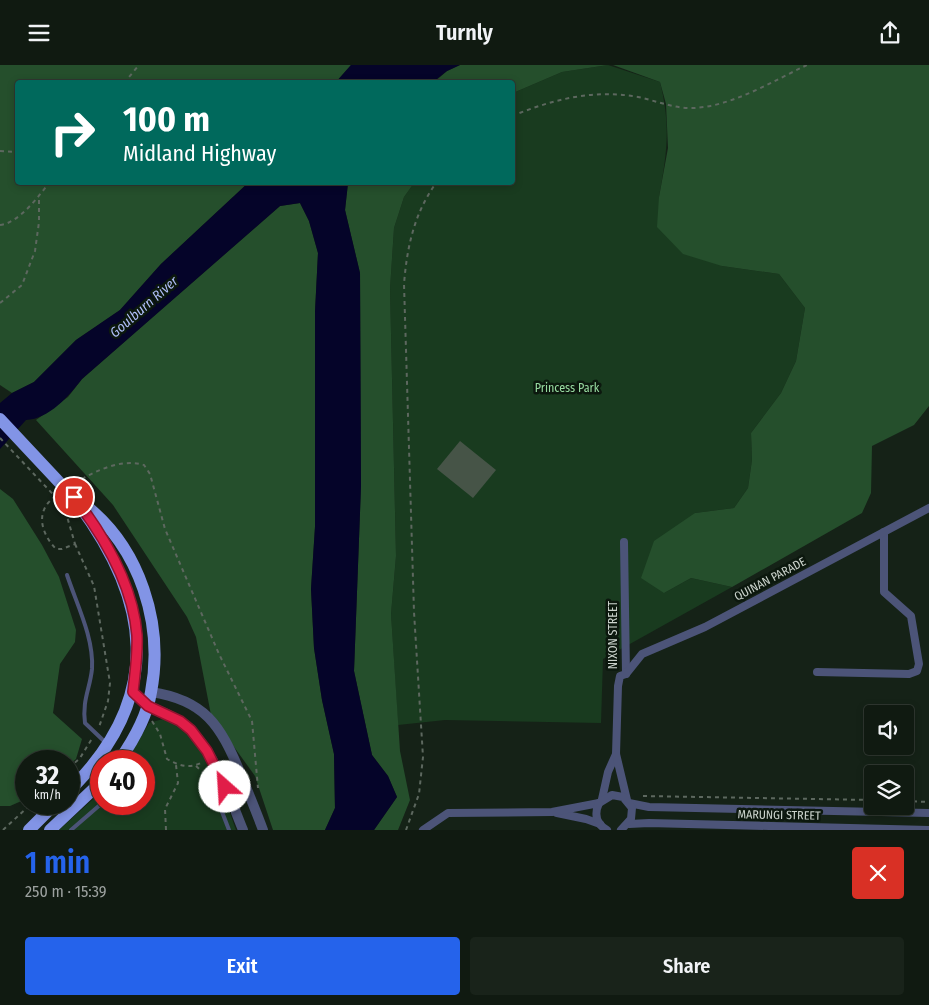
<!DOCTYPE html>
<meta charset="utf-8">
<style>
:root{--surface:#101a11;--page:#19231a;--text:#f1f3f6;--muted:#9ca19f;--line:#303831;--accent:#2563eb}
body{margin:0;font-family:"Fira Sans Condensed",sans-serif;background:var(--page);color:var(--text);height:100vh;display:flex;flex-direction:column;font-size:19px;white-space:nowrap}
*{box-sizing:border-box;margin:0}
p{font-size:16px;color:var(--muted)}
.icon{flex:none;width:28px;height:28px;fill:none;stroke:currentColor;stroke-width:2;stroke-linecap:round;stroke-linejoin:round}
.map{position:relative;height:765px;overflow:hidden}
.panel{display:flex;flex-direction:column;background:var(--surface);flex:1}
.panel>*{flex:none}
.top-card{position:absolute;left:15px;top:15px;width:500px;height:105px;border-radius:5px;box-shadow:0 2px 8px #0003,0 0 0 1px var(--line);background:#00695c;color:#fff;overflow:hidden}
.fabs{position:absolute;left:864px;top:640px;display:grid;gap:10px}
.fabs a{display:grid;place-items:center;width:50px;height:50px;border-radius:5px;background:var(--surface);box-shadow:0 2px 8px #0003,0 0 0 1px var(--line);font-size:25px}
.speed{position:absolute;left:15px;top:685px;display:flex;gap:10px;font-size:25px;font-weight:700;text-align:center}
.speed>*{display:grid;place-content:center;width:65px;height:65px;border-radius:50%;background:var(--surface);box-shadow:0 2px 8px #0003,0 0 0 1px var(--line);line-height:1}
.speed small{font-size:12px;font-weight:400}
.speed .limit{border:8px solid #d22;background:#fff;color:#111}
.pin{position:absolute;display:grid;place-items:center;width:42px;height:42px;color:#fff;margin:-21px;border:2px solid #fff;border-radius:50%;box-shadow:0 1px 5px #0007}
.me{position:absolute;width:55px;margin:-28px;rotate:334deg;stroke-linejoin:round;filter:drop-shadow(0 0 4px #0008)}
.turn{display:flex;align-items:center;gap:18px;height:105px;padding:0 25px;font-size:22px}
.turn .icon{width:65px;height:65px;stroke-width:2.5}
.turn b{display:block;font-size:35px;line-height:42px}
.round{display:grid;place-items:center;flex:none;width:52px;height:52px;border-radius:5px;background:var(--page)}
.headline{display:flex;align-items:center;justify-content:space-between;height:85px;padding:0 25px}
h1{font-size:30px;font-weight:600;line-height:38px;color:var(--accent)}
.button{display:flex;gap:10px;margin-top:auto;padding:10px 25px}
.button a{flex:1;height:58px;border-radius:5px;background:var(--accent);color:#fff;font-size:20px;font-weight:600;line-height:58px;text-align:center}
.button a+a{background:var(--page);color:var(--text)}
header{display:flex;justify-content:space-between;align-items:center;height:65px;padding:0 25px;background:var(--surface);font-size:22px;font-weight:600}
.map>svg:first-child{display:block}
.green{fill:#193b1f}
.forest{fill:#254f2c}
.water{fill:#050429}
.building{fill:#465447}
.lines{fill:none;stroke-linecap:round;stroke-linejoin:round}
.path{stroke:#5d685f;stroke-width:2;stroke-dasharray:4 4;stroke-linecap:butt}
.service{stroke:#4c5478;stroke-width:4}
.minor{stroke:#4c5478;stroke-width:8}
.tertiary{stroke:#4c5478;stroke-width:10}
.trunk{stroke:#8294e6;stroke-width:12}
.path-bridge{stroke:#5d685f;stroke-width:2;stroke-dasharray:4 4;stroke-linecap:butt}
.trunk-bridge{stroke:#8294e6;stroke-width:12}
.route-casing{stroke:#92132f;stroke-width:12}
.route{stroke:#e11d48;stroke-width:9}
.labels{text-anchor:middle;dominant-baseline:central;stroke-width:5;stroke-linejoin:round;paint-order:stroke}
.park-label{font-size:12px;fill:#98dba1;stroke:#0c180e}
.street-label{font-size:12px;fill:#ccd4cd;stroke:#0c180e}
.water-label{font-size:14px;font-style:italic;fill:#b0bef8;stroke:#0c180e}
</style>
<header><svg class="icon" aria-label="menu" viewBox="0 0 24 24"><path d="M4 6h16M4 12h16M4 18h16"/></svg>Turnly<svg class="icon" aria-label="share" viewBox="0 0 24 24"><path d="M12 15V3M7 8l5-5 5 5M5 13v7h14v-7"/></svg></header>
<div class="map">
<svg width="929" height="765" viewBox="0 0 929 765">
<rect width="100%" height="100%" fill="#152217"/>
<g class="green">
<path d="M608 0 660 17C671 61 667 88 659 132L722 201 779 209 805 243 796 296 781 328 751 368 752 395 748 423 734 443 695 448 664 528 691 513 732 522 603 594 601 658 445 655 398 660 391 549 396 491 390 224 394 163 404 132 414 118H512L513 28 562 7Z"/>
<path d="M163 654C207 668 222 727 236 765H59L101 727V739H144V696H127L149 658Z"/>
</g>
<g class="forest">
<polygon points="0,0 351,0 336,17 18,18 18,118 248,118 161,199 120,245 76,275 34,317 12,328 0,320"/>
<polygon points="460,0 608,0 562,7 513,28 512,18 433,18 447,6"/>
<polygon points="613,0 929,0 929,341 914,360 872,381 871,428 862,448 732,522 691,513 664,528 641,513 654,476 695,448 734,443 748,423 752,395 751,368 781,328 796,296 805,243 779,209 722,201 683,189 657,162 659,132 668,83 666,39 660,17"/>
<polygon points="348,118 414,118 404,132 394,163 390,224 396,491 391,549 400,686 410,735 398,765 374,765 397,732 388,711 372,690 354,606 361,421 360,208 345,145"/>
<polygon points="300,138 309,156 318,188 315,247 315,462 311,524 314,583 322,635 334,689 335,743 325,765 273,765 255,711 211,650 196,572 187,552 113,440 36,355 68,332 82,314 280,141"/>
<polygon points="0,424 13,434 42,480 59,512 76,565 75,577 60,599 53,648 82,674 76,694 69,700 69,696 26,696 26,734 10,741 0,741"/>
</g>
<g class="water">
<polygon points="351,0 460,0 447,6 433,17 336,17"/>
<path d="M248 118H348L345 145 360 208 361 421 354 606 372 690 388 711 397 732 374 765H325L335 743 334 689 322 635 314 583 311 524 315 462V247L318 188 309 156 300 138 280 141 82 314C69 331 49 354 26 355L0 384V338L12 328 34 317 76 275 120 245 161 199Z"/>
</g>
<polygon class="building" points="460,376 496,405 473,433 437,404"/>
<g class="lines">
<g class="path">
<polyline points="124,18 139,0"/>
<path d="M512 51C554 34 594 24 638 32 657 36 675 44 694 43 733 41 773 16 807 0"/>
<polyline points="0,86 18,87"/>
<path d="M0 160C19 158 38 132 49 118"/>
<polyline points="0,238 22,220 35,186 39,157 39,130"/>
<path d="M75 418C95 406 121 393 144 400L150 409 165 464 219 589 252 656 258 723"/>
<path d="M56 431C35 445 40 467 56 484H62L75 479 64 441"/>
<polyline points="75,479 94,521 110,618 108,636 99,662"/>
<path d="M152 656 160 669 167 694C179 701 190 704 203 697"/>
<polyline points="196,701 204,708 216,729"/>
<polyline points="69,703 80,693 93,672"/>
<polyline points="643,731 872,735"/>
<polyline points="905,736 929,737"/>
<polyline points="3,765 31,739"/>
<polyline points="166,765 165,744 178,718 176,700"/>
<path d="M406 765 419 729 423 692 414 547 404 219C407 182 414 149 436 118"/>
</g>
<g class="service">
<path d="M67 510C77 540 94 573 92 604 90 624 82 635 85 658L105 677"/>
<polyline points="225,723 219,739 229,765"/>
<polyline points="71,765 101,739"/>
</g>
<g class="minor">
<polyline points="624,477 626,609"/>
<polyline points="817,607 909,609 917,606 919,599 911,551 884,527 884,467"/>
<polyline points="602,734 608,707 616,689"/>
<polyline points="627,735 616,689 618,621 620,611 626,609 642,589 705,562 929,443"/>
<polyline points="629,738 649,742 929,748"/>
<polyline points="557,748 586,754 600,759"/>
<polyline points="629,759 649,758 929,765"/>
<polyline points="423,765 448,748 552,747 599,738"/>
<path d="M607 765C596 759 594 749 599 738L612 730 623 732 632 743 631 754 621 765"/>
</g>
<g class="tertiary">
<path d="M151 627C205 635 220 660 240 707 248 727 256 746 263 765"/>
<path d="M148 641C158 645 169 649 179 656 212 677 229 731 243 765"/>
</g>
<g class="trunk">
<path d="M85 440C140 483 164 559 151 627 147 652 133 676 119 696"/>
<path d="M69 726C166 631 151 533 73 432"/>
<polyline points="29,765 55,739"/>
<polyline points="50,765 101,717"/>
</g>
<polyline class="path-bridge" points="0,373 64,441"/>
<polyline class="trunk-bridge" points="0,354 73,432"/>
</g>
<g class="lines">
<g class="route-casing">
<path id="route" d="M74 432C104 471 133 520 137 570 138 589 135 608 133 627L148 641 180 656 191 665 207 686 225 722"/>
</g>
<use href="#route" class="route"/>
</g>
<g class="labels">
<g class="park-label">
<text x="567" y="323">Princess Park</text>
</g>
<g class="street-label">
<text transform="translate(770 514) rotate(-28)">QUINAN PARADE</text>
<text transform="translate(613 570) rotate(-90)">NIXON STREET</text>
<text transform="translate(779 750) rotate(1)">MARUNGI STREET</text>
</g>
<g class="water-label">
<text transform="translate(144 242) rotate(-41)">Goulburn River</text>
</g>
</g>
</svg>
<div class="fabs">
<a><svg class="icon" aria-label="sound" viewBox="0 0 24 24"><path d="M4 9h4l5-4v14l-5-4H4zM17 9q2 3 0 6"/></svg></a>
<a><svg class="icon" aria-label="layers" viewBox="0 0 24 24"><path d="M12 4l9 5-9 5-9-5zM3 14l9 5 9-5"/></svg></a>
</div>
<div class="speed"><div>32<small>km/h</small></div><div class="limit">40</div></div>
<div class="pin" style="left:74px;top:432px;background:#d93025"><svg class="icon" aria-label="arrive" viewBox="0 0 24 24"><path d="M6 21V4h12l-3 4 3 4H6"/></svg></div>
<svg class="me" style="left:225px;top:722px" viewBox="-20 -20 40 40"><circle r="19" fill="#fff"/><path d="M0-13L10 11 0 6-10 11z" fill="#e11d48"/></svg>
<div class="top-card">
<div class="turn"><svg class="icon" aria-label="right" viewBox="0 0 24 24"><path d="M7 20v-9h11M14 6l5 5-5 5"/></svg><div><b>100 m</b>Midland Highway</div></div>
</div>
</div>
<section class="panel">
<div class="headline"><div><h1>1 min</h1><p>250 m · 15:39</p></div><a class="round" style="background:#d93025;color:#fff"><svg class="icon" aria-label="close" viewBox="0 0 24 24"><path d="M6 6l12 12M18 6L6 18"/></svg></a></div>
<div class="button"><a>Exit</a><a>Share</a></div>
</section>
